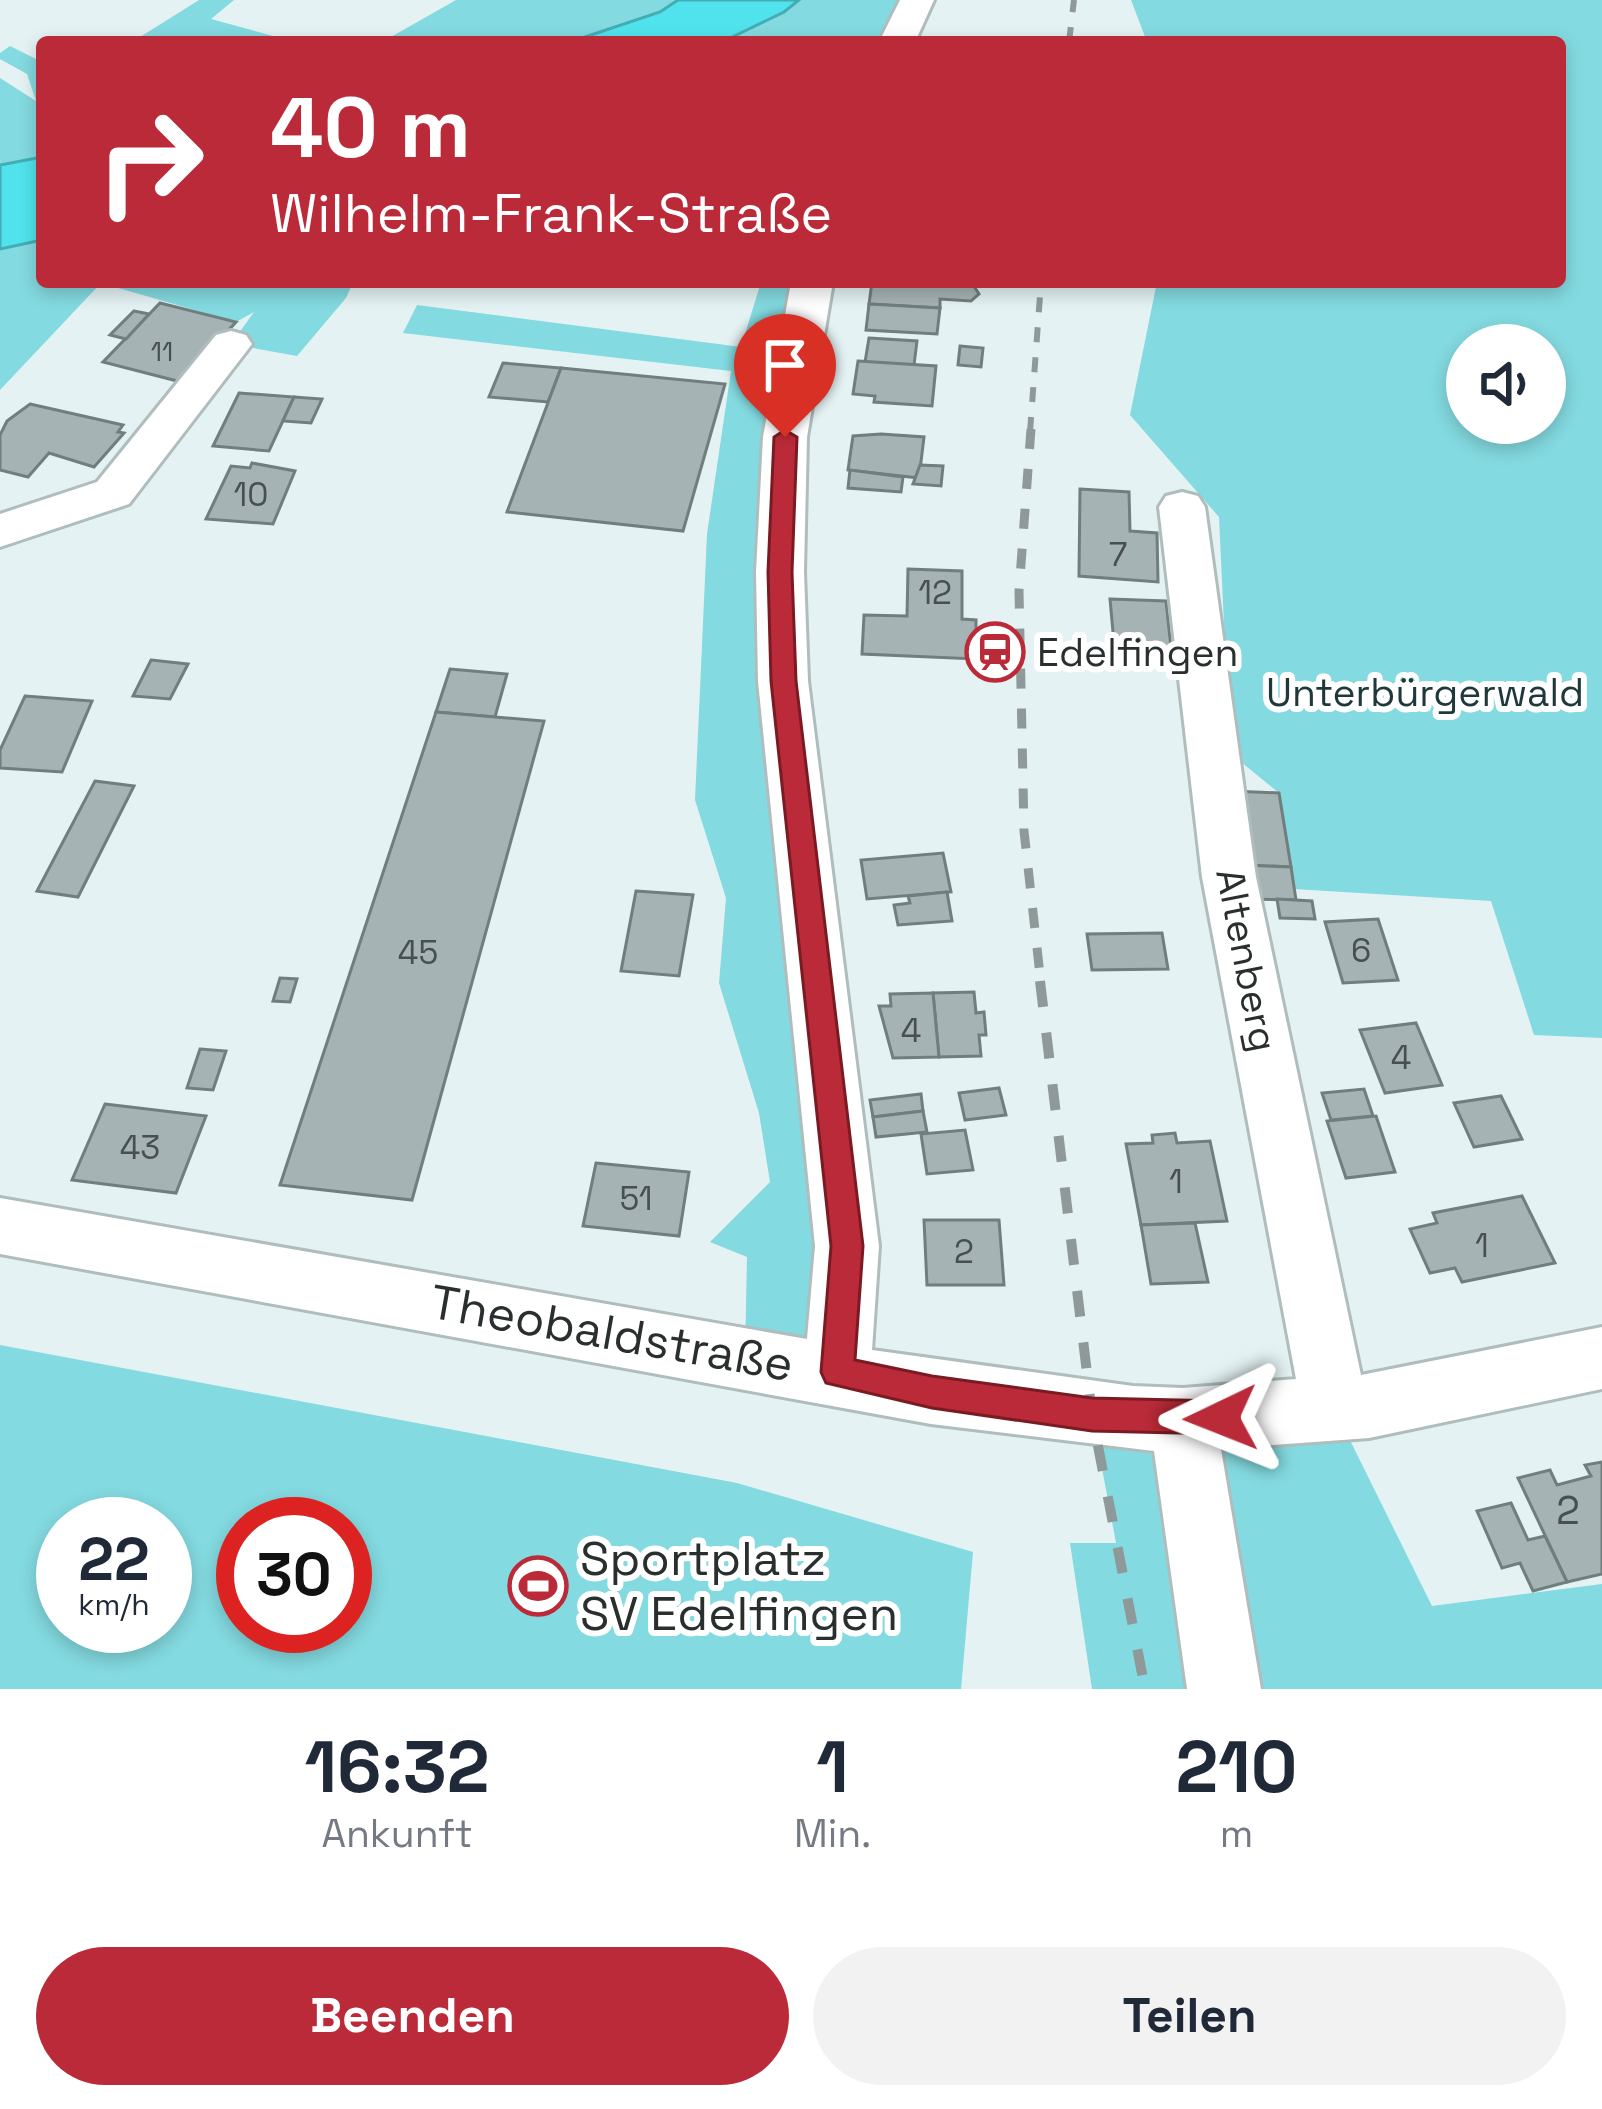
<!DOCTYPE html>
<html lang="de">
<meta charset="utf-8">
<style>
:root{--surface:#fff;--page:#f2f2f3;--text:#1f2937;--muted:#747a83;--accent:#bb2a38}
body{margin:0;font-family:"Space Grotesk",sans-serif;background:var(--page);color:var(--text);height:100vh;display:flex;flex-direction:column;font-size:45px;white-space:nowrap}
*{box-sizing:border-box;margin:0}
p{font-size:39px;color:var(--muted)}
.icon{flex:none;width:66px;height:66px;fill:none;stroke:currentColor;stroke-width:2;stroke-linecap:round;stroke-linejoin:round}
.map{position:relative;height:1689px;overflow:hidden}
.sheet{display:flex;flex-direction:column;background:var(--surface);flex:1}
.sheet>*{flex:none}
.banner{position:absolute;left:36px;top:36px;width:1530px;height:252px;border-radius:12px;box-shadow:0 6px 18px #0003;background:#bb2a38;color:#fff;overflow:hidden}
.buttons{position:absolute;left:1446px;top:324px;display:grid;gap:24px}
.buttons a{display:grid;place-items:center;width:120px;height:120px;border-radius:50%;background:var(--surface);box-shadow:0 6px 18px #0003;font-size:60px}
.speed{position:absolute;left:36px;top:1497px;display:flex;gap:24px;font-size:60px;font-weight:700;text-align:center}
.speed>*{display:grid;place-content:center;width:156px;height:156px;border-radius:50%;background:var(--surface);box-shadow:0 6px 18px #0003;line-height:1}
.speed small{font-size:30px;font-weight:400}
.speed .limit{border:18px solid #d22;background:#fff;color:#111}
.pin{position:absolute;display:grid;place-items:center;width:102px;height:102px;color:#fff;margin:-123px -51px;border-radius:50% 50% 50% 0;rotate:-45deg;box-shadow:0 0 12px #0007}
.pin .icon{rotate:45deg}
.me{position:absolute;width:132px;margin:-66px;rotate:268deg;stroke-linejoin:round;filter:drop-shadow(0 0 9px #0008)}
.turn{display:flex;align-items:center;gap:42px;height:252px;padding:0 36px;font-size:54px}
.turn .icon{width:156px;height:156px;stroke-width:2.5}
.turn b{display:block;font-size:84px;line-height:102px}
.eta{display:flex;justify-content:space-evenly;align-items:center;height:204px;text-align:center}
.eta b{font-size:72px;font-weight:800;line-height:84px}
.primary-button{display:flex;gap:24px;margin-top:auto;padding:24px 36px}
.primary-button a{flex:1;height:138px;border-radius:72px;background:var(--accent);color:#fff;font-size:48px;font-weight:800;line-height:138px;text-align:center}
.primary-button a+a{background:var(--page);color:var(--text)}
.map>svg:first-child{display:block}
.green{fill:#83dae0;fill-rule:evenodd}
.water{fill:#50e3ed;stroke:#44adb4;stroke-width:3}
.building{fill:#a6b3b4;stroke:#717e7e;stroke-width:3}
.lines{fill:none;stroke-linecap:round;stroke-linejoin:round}
.street-casing{stroke:#afbdbd;stroke-width:6}
.street{fill:#fff;fill-rule:evenodd}
.rail-far2{stroke:#8f9999;stroke-width:6;stroke-dasharray:15 15;stroke-linecap:butt}
.rail-far1{stroke:#8f9999;stroke-width:9;stroke-dasharray:20 20;stroke-linecap:butt}
.rail{stroke:#8f9999;stroke-width:10;stroke-dasharray:26 26;stroke-linecap:butt}
.route{fill:#bb2a38;stroke:#7a1b24;stroke-width:3}
.labels{text-anchor:middle;dominant-baseline:central;stroke-width:12;stroke-linejoin:round;paint-order:stroke}
.far-number-label{font-size:27px;fill:#484f50}
.number-label{font-size:33px;fill:#484f50}
.poi-label{font-size:39px;fill:#292e2e;stroke:#fff;text-anchor:start}
.park-label{font-size:39px;fill:#1f383a;stroke:#fff}
.street-label{font-size:39px;fill:#292e2e;stroke:#fff}
.near-number-label{font-size:39px;fill:#484f50}
.near-street-label{font-size:48px;fill:#292e2e;stroke:#fff}
.near-poi-label{font-size:48px;fill:#292e2e;stroke:#fff;text-anchor:start}
</style>
<div class="map">
<svg width="1602" height="1689" viewBox="0 0 1602 1689">
<rect width="100%" height="100%" fill="#e4f2f3"/>
<g class="green">
<polygon points="199,0 234,0 211,19 295,42 132,42"/>
<path d="M456 0H678C591 57 481 42 382 42Z"/>
<polygon points="799,0 917,0 897,42 722,42 784,12"/>
<path d="M1131 0H1602V1038L1534 1035 1491 901 1294 889 1279 793 1230 753 1219 517 1130 415 1157 282H1560V42H1147ZM1467 345H1545V423H1467Z"/>
<polygon points="10,46 42,62 42,157 0,165 0,78 36,101 27,74 0,59 0,53"/>
<polygon points="42,240 42,282 353,282 346,298 297,356 231,344 254,312 236,322 101,283 0,390 0,249"/>
<polygon points="761,282 812,282 765,435 758,571 837,1372 745,1356 747,1257 710,1242 770,1182 759,1113 719,983 726,898 695,800 707,534 731,371 403,333 417,305 741,347"/>
<path d="M0 1345 737 1483 973 1552 961 1689H0ZM165 1524V1626H63V1524ZM243 1524H345V1626H243Z"/>
<polygon points="1335,1410 1432,1606 1602,1584 1602,1689 1092,1689 1070,1543 1116,1543 1092,1415"/>
</g>
<g class="water">
<polygon points="678,0 799,0 784,12 722,42 570,42 660,12"/>
<polygon points="42,157 42,240 0,249 0,165"/>
</g>
<g class="building">
<polygon points="872,282 973,285 979,294 971,301 940,299 940,308 869,304"/>
<polygon points="160,303 236,322 181,382 103,362"/>
<polygon points="869,304 940,308 937,334 866,330"/>
<polygon points="134,311 149,314 126,339 110,335"/>
<polygon points="869,338 917,341 914,365 865,362"/>
<polygon points="960,346 983,348 981,367 958,365"/>
<polygon points="858,361 936,366 932,406 874,402 875,396 853,394"/>
<polygon points="503,363 561,368 548,402 489,397"/>
<polygon points="561,368 725,384 683,531 507,512"/>
<polygon points="239,393 294,397 269,451 213,446"/>
<polygon points="294,397 322,399 311,423 283,421"/>
<polygon points="30,404 123,425 118,432 124,433 94,467 49,453 28,477 0,470 0,435 7,421"/>
<polygon points="881,434 924,437 919,478 848,470 853,436"/>
<polygon points="252,463 295,471 273,524 206,519 231,466 250,468"/>
<polygon points="920,465 943,466 941,486 913,484"/>
<polygon points="850,470 903,477 901,492 848,488"/>
<polygon points="1080,489 1129,492 1130,531 1157,533 1158,582 1079,576"/>
<polygon points="908,569 962,571 962,619 976,620 976,659 862,654 864,615 907,616"/>
<polygon points="1110,599 1166,601 1173,667 1116,665"/>
<polygon points="151,660 188,664 170,699 133,696"/>
<polygon points="450,669 507,674 495,717 436,712"/>
<polygon points="25,696 92,701 62,772 0,768 0,750"/>
<polygon points="436,712 544,721 412,1200 280,1185"/>
<polygon points="95,781 134,786 78,897 37,891"/>
<polygon points="1232,791 1279,793 1291,867 1243,865"/>
<polygon points="943,853 951,892 867,899 861,860"/>
<polygon points="1243,865 1291,867 1296,900 1247,899"/>
<polygon points="636,891 693,895 679,976 621,971"/>
<polygon points="947,892 952,921 898,925 894,905 910,903 908,896"/>
<polygon points="1277,899 1312,901 1315,919 1280,918"/>
<polygon points="1378,919 1398,980 1343,983 1325,922"/>
<polygon points="1162,933 1168,969 1092,970 1087,934"/>
<polygon points="280,978 297,979 290,1002 273,1001"/>
<polygon points="974,992 976,1013 984,1012 986,1035 979,1035 981,1056 939,1057 933,993"/>
<polygon points="933,993 939,1057 893,1058 879,1006 891,1006 890,994"/>
<polygon points="1416,1023 1442,1085 1385,1093 1360,1030"/>
<polygon points="200,1049 226,1051 213,1090 187,1088"/>
<polygon points="999,1088 1006,1115 965,1120 959,1093"/>
<polygon points="1364,1089 1373,1116 1331,1120 1322,1093"/>
<polygon points="921,1094 923,1111 873,1117 870,1100"/>
<polygon points="1501,1096 1522,1139 1474,1147 1454,1103"/>
<polygon points="105,1104 206,1116 176,1193 72,1180"/>
<polygon points="923,1111 927,1132 876,1137 873,1117"/>
<polygon points="1376,1116 1395,1172 1346,1178 1327,1121"/>
<polygon points="965,1130 973,1170 927,1174 921,1134"/>
<polygon points="1175,1133 1177,1143 1210,1141 1227,1221 1141,1225 1126,1144 1153,1143 1152,1135"/>
<polygon points="596,1163 689,1172 679,1236 583,1226"/>
<polygon points="1522,1196 1555,1263 1462,1282 1455,1268 1430,1273 1410,1229 1437,1223 1433,1213"/>
<polygon points="924,1220 999,1220 1004,1285 927,1285"/>
<polygon points="1195,1223 1208,1282 1151,1284 1141,1225"/>
<polygon points="1602,1462 1602,1574 1567,1582 1518,1478 1550,1470 1557,1485 1591,1476 1585,1465"/>
<polygon points="1511,1503 1528,1540 1545,1536 1567,1582 1533,1591 1520,1563 1502,1568 1477,1511"/>
</g>
<g class="lines">
<g class="street-casing">
<g id="street">
<polygon points="900,0 934,0 915,42 879,42"/>
<polygon points="791,282 833,282 807,437 804,572 808,681 879,1246 872,1350 1133,1386 1183,1388 1296,1379 1202,877 1159,507 1166,496 1182,492 1198,496 1205,507 1256,877 1361,1375 1602,1327 1602,1389 1369,1438 1221,1449 1261,1689 1187,1689 1154,1451 931,1424 0,1254 0,1198 807,1339 815,1246 758,681 756,572 763,437"/>
<polygon points="231,331 246,335 252,344 129,504 0,547 0,514 97,482 216,335"/>
</g>
</g>
<use href="#street" class="street"/>
<g class="rail-far2">
<polyline points="1069,42 1074,0"/>
<polyline points="1030,432 1041,282"/>
</g>
<polyline class="rail-far1" points="1031,429 1019,591 1024,831 1041,984"/>
<polyline class="rail" points="1040,981 1092,1415 1145,1689"/>
</g>
<polygon class="route" points="785,430 797,437 792,572 796,681 863,1246 855,1360 932,1376 1092,1398 1221,1401 1233,1406 1238,1418 1233,1429 1221,1434 1092,1431 932,1408 826,1383 821,1372 831,1246 771,681 768,572 774,437"/>
<defs>
<g id="station-ring" transform="scale(3)"><circle r="9.5" fill="#fff" stroke="#bb2a38" stroke-width="1.5"/><path d="M-3-6H3Q5-6 5-4V2Q5 4 3 4L4.5 6H3L1.5 4h-3L-3 6H-4.5L-3 4Q-5 4-5 2V-4Q-5-6-3-6ZM-3.5-4v3h7v-3ZM-3.5 1v1.5H-2V1ZM2 1v1.5H3.5V1Z" fill="#bb2a38"/></g>
<g id="stadium-ring" transform="scale(3)"><circle r="9.5" fill="#fff" stroke="#bb2a38" stroke-width="1.5"/><path d="M0-5a6.5 5 0 1 0 0 10a6.5 5 0 1 0 0-10ZM-3.5-1.8h7v3.6h-7Z" fill="#bb2a38"/></g>
</defs>
<g fill-rule="evenodd">
<use href="#station-ring" x="995" y="652"/>
<use href="#stadium-ring" x="538" y="1586"/>
</g>
<g class="labels">
<g class="far-number-label">
<text x="162" y="351">11</text>
</g>
<g class="number-label">
<text x="251" y="495">10</text>
<text x="1118" y="555">7</text>
<text x="935" y="593">12</text>
<text x="1361" y="951">6</text>
<text x="418" y="953">45</text>
<text x="911" y="1031">4</text>
<text x="1401" y="1058">4</text>
<text x="140" y="1148">43</text>
<text x="1176" y="1182">1</text>
<text x="636" y="1199">51</text>
<text x="1482" y="1246">1</text>
<text x="964" y="1252">2</text>
</g>
<g class="poi-label">
<text x="1037" y="652">Edelfingen</text>
</g>
<g class="park-label">
<text x="1425" y="692">Unterbürgerwald</text>
</g>
<g class="street-label">
<text transform="translate(1247 960) rotate(79)">Altenberg</text>
</g>
<g class="near-number-label">
<text x="1568" y="1510">2</text>
</g>
<g class="near-street-label">
<text transform="translate(612 1333) rotate(10)">Theobaldstraße</text>
</g>
<g class="near-poi-label">
<text x="580" y="1558">Sportplatz<tspan x="580" dy="55">SV Edelfingen</tspan></text>
</g>
</g>
</svg>
<div class="buttons">
<a><svg class="icon" aria-label="sound" viewBox="0 0 24 24"><path d="M4 9h4l5-4v14l-5-4H4zM17 9q2 3 0 6"/></svg></a>
</div>
<div class="speed"><div>22<small>km/h</small></div><div class="limit">30</div></div>
<div class="pin" style="left:785px;top:437px;background:#d93025"><svg class="icon" aria-label="arrive" viewBox="0 0 24 24"><path d="M6 21V4h12l-3 4 3 4H6"/></svg></div>
<svg class="me" style="left:1221px;top:1418px" viewBox="-20 -20 40 40"><path d="M0-17L14 15 0 8-14 15z" fill="#bb2a38" stroke="#fff" stroke-width="4"/></svg>
<div class="banner">
<div class="turn"><svg class="icon" aria-label="right" viewBox="0 0 24 24"><path d="M7 20v-9h11M14 6l5 5-5 5"/></svg><div><b>40 m</b>Wilhelm-Frank-Straße</div></div>
</div>
</div>
<section class="sheet">
<div class="eta">
<div><b>16:32</b><p>Ankunft</p></div>
<div><b>1</b><p>Min.</p></div>
<div><b>210</b><p>m</p></div>
</div>
<div class="primary-button"><a>Beenden</a><a>Teilen</a></div>
</section>
